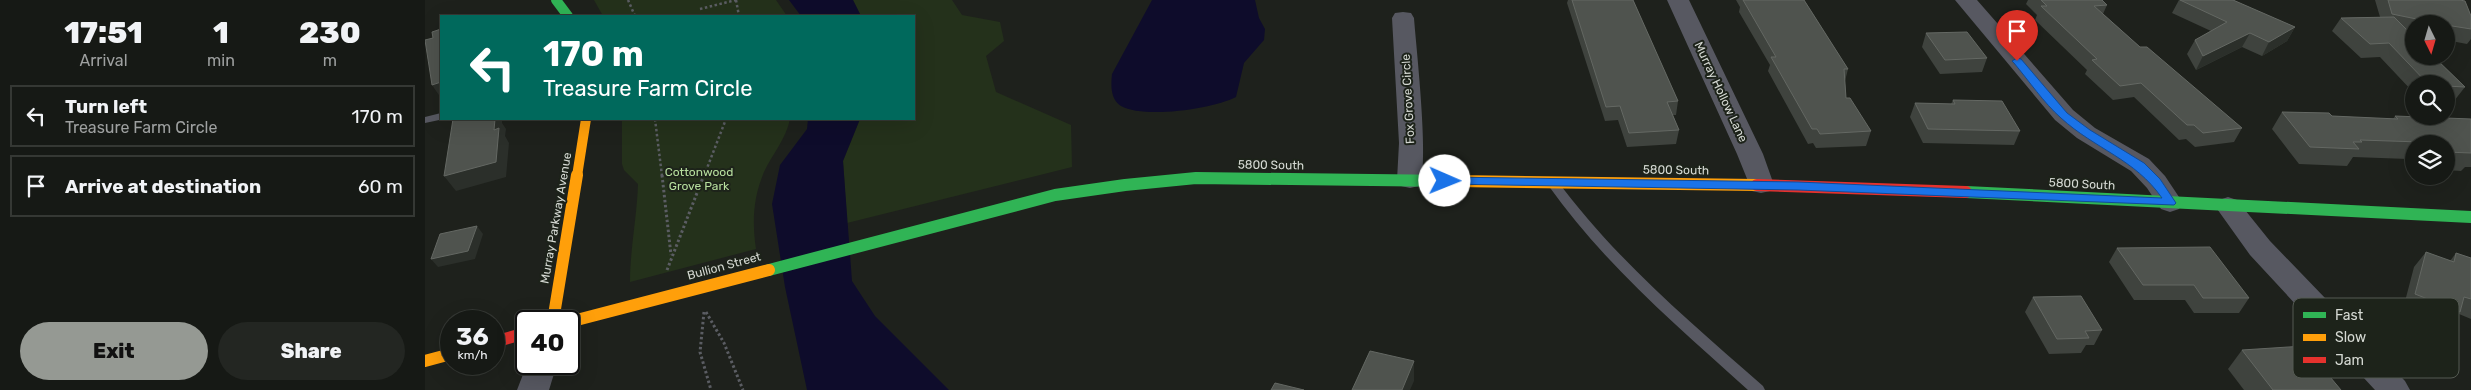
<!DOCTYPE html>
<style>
:root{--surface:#161915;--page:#232622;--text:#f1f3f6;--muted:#9ea0a0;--line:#353834;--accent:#959993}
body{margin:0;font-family:Rubik,sans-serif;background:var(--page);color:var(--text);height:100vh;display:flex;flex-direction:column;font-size:19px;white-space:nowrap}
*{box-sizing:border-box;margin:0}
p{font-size:16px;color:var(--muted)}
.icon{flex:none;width:28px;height:28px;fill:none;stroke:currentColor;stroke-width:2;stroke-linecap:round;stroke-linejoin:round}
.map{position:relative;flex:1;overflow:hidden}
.side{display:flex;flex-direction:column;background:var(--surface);width:425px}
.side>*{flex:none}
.hud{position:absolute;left:15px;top:15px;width:475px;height:105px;border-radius:0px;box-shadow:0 5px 20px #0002,0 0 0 1px var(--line);background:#00695c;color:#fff;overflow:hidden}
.needle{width:32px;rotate:175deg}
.fabs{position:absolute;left:1980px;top:15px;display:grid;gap:10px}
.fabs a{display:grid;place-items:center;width:50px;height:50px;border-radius:50%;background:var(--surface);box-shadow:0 5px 20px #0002,0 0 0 1px var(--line);font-size:25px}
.speed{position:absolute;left:15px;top:310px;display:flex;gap:10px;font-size:25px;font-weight:700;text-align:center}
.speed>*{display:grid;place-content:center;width:65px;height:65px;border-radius:50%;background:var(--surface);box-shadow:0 5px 20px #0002,0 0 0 1px var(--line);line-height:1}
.speed small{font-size:12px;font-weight:400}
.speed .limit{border:2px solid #111;border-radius:8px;background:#fff;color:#111}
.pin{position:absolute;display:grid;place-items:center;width:42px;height:42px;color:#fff;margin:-51px -21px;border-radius:50% 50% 50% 0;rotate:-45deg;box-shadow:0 0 5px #0007}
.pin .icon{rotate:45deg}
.me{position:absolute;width:55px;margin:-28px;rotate:91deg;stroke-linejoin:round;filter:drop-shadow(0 0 4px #0008)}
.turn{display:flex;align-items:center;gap:18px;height:105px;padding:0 20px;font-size:22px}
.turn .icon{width:65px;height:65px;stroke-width:2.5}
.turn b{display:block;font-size:35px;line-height:42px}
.eta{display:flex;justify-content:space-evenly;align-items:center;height:85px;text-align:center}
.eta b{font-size:30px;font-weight:800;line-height:35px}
.cta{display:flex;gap:10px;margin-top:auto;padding:10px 20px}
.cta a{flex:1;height:58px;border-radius:30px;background:var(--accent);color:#111;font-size:20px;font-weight:800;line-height:58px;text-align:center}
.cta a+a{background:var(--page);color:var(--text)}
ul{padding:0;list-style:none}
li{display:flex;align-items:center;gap:15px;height:62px;margin:0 10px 8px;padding:0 10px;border:2px solid var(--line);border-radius:0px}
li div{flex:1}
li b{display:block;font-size:19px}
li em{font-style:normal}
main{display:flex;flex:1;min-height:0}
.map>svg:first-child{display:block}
.green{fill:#24311b}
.water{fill:#0e0c2b}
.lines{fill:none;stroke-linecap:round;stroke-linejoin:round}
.path-far1{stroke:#5b5d63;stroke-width:2.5;stroke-dasharray:2.5 2.5;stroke-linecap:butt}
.path{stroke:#5b5d63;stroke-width:3;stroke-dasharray:2.5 2.5;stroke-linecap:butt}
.lane{fill:#575861;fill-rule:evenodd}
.street{fill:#575861;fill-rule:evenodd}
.fast-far1{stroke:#30b455;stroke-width:10}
.fast{stroke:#30b455;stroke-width:12}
.slow-far1{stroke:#ff9f0a;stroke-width:10}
.slow{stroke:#ff9f0a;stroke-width:12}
.jam{stroke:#e5322d;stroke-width:12}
.wall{fill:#3f433e}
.shaded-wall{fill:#2b2f2a}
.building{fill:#4f534e;stroke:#646863}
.route{fill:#1a73e8;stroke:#114b97}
.labels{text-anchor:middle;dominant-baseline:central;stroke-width:4;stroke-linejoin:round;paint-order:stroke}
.street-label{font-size:12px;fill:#d5d9d3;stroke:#1d231a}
.park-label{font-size:12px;fill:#b7df9e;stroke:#1d231a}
.key{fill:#1d231a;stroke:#545a52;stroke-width:1}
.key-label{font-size:14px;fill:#d5d9d3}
</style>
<main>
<section class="side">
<div class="eta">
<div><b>17:51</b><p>Arrival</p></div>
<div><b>1</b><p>min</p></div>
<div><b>230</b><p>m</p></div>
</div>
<ul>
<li><svg class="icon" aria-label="left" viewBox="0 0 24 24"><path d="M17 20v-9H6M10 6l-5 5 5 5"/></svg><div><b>Turn left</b><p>Treasure Farm Circle</p></div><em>170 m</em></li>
<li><svg class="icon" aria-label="arrive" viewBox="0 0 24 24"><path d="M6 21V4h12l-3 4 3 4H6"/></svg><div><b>Arrive at destination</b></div><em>60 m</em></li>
</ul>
<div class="cta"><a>Exit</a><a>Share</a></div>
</section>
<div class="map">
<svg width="2046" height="390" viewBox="0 0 2046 390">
<rect width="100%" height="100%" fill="#1e211c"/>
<g class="green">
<polygon points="169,0 351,0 362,16 178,16"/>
<polygon points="428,0 527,0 537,15 575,22 579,41 561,56 571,92 646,125 647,167 422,223 418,161 435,119 489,119 489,16 436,16"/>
<path d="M197 119H365C361 139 348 153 339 172 328 198 327 222 331 249L205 282C205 249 212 217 213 184L199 170 197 164Z"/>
</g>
<g class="water">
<polygon points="364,0 428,0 436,16 376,16"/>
<path d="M727 0H830L834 18 840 29 839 40 819 63 811 97C788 109 719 119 696 106 685 99 686 84 687 74Z"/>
<polygon points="383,119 435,119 418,161 427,281 450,316 524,390 382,390 360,287 347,204 355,165 382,129"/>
</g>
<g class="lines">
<g class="path-far1">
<polyline points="203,0 210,16"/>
<polyline points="311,0 314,16"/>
<polyline points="275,9 311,0"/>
<polyline points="230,119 237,176"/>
<polyline points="279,176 301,119"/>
</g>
<g class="path">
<polyline points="237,175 246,255"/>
<polyline points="242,270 279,175"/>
<polyline points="279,312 275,352 286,390"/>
<polyline points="281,312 299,343 318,390"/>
</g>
<g class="lane">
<polygon points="16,113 16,119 19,119 0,123 0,117"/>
<path d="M1127 178 1131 179C1190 259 1264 321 1338 386L1340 390H1323C1251 325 1179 264 1123 185L1121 182Z"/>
</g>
<g class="street">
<polygon points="1242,0 1264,0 1338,154 1349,185 1345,191 1336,193 1327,191 1312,154"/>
<polygon points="1530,0 1552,0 1648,110 1670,128 1724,159 1740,176 1758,203 1754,209 1745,212 1736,209 1722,188 1706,171 1652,138 1630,120"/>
<path d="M978 12 986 13 989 18C991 46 1005 168 994 186L985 188 976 186 972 180 974 143 967 18 970 13Z"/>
<polygon points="1803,197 1812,200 1845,241 1980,381 1985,390 1950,390 1825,255 1790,206 1794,200"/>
<polygon points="102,364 132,364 124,390 92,390"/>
</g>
<polyline class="fast-far1" points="131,0 143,16"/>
<g class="fast">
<polyline points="1541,192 2046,217"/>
<polyline points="344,270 630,195 700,185 771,178 1029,181"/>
</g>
<polyline class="slow-far1" points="152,176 161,119"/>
<g class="slow">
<polyline points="1029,181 1332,185"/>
<polyline points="128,321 152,175"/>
<polyline points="144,322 344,270"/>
<polyline points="0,361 26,354"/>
</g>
<g class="jam">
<polyline points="1332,185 1541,192"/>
<polyline points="69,342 101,333"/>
</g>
</g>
<g class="wall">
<polygon points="1143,0 1208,0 1253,101 1251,115 1248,115 1254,130 1251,144 1202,147 1193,120 1180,121 1142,3"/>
<polygon points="1311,0 1379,0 1423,69 1420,81 1421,98 1446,131 1441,146 1391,148 1388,143 1383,144 1343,71 1345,65 1314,12 1315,7"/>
<polygon points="1603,0 1677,0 1682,5 1678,14 1715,47 1817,128 1809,142 1770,147 1761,139 1754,140 1709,97 1688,100 1660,74 1662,70 1610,20 1612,15 1601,4"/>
<polygon points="1754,0 1808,0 1870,27 1862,41 1837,56 1817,47 1771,70 1762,54 1770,40 1786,31 1747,13"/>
<polygon points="1950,0 2035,0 2046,16 2046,39 2042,44 2021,40 2021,24 1989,24 1989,34 1985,33 2040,87 2029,101 2021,101 2021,84 1989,84 1989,93 1955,57 1936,58 1907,31 1916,18 1955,17"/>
<polygon points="1501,33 1562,58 1557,72 1515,74 1497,47"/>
<polygon points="1528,100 1595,131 1589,145 1498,143 1485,117 1490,103 1526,104"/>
<polygon points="1857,112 1907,116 1968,119 1970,116 2046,119 2046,167 2040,167 2036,171 2021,170 2021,144 1989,144 1989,166 1983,159 1928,157 1922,166 1874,164 1847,129"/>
<polygon points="1692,248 1824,298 1814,313 1769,313 1760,300 1709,300 1684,262"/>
<polygon points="2001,252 2025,261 2031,253 2046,258 2046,319 2034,314 2023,327 1978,309 1989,267"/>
<polygon points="1608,297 1677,330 1669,345 1661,345 1656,353 1624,354 1600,312"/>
<polygon points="1817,350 1916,390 1819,390 1803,369"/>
</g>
<g class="shaded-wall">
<polygon points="1870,27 1862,41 1837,56 1844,42"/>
<polygon points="1825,33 1817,47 1771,70 1778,56"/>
<polygon points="16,82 16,98 7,85"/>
<polygon points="68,119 77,119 77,123 81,129 80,136 84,143 81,177 31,191 19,176 69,130"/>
<polygon points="52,226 58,234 50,259 13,267 6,259"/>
<polygon points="989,361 989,381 985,390 977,390"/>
</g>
<g class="building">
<polygon points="1147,0 1208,0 1253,101 1242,102 1254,130 1204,133 1195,106 1181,107"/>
<polygon points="1318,0 1379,0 1423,69 1419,69 1421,98 1425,98 1446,131 1395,134 1392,129 1387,129 1346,57 1351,57"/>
<polygon points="1616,0 1677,0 1682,5 1669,6 1715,47 1722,47 1817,128 1778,133 1769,125 1762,125 1716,83 1695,86 1667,60 1672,59 1616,6 1622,6"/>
<polygon points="1755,0 1808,0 1870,27 1844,42 1825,33 1778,56 1770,40 1802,22"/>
<polygon points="1963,0 2035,0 2040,1 2046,16 2046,29 2021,25 2021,24 2016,24 1967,14"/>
<polygon points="1969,17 1989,37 1989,56 2008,56 2040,87 2021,86 2021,84 2003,84 1964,43 1945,44 1916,18"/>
<polygon points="16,29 16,82 7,85 0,40 8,38 7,32"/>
<polygon points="1542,32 1562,58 1520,60 1501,33"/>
<polygon points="1528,100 1577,101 1595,131 1503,129 1490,103 1530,104"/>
<polygon points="1857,112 1904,113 1907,116 1973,119 1970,116 2046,119 2046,153 2021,152 2021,144 1996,144 1995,142 1935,140 1937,142 1928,142 1934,149 1885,147"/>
<polygon points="28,119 70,119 69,130 74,128 71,162 19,176"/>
<polygon points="52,226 43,251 6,259 15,234"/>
<polygon points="1785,247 1824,298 1778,298 1769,285 1718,285 1692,248"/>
<polygon points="2001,252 2029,262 2031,253 2046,258 2046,299 2039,297 2035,312 1990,294"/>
<polygon points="1656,296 1677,330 1660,331 1664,338 1632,339 1608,297"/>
<polygon points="1879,346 1916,390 1848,390 1817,350"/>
<polygon points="945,351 989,361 977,390 927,390"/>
<polygon points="850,383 879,390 846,390"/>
</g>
<path class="route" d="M1592 58 1596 59 1642 113 1665 130 1719 163 1735 179 1751 203 1749 205 1373 190 1020 184 1015 181 1020 177 1373 182 1737 198C1710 159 1670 149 1636 118 1619 103 1604 81 1589 63L1587 61Z"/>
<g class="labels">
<g class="street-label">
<text transform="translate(1296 92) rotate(65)">Murray Hollow Lane</text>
<text transform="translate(983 99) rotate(-93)">Fox Grove Circle</text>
<text transform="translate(846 165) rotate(1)">5800 South</text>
<text transform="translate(1251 170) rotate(1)">5800 South</text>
<text transform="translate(1657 184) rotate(3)">5800 South</text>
<text transform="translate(131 218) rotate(-80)">Murray Parkway Avenue</text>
<text transform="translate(299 266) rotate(-15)">Bullion Street</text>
</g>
<g class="park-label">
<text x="274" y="172">Cottonwood<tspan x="274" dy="14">Grove Park</tspan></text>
</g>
</g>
<rect x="1868" y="298" width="166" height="80" rx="8" class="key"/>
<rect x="1878" y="312" width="23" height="6" fill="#30b455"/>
<rect x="1878" y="334" width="23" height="7" fill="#ff9f0a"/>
<rect x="1878" y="357" width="23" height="6" fill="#e5322d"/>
<g class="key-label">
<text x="1910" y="320">Fast</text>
<text x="1910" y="342">Slow</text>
<text x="1910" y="365">Jam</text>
</g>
</svg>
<div class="fabs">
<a><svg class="needle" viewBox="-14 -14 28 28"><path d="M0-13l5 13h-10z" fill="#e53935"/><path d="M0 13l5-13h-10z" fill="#9ea0a0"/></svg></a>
<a><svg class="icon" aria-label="search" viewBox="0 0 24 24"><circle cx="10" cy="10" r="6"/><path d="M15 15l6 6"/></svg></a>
<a><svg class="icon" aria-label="layers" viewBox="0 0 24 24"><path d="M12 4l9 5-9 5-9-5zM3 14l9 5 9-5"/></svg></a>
</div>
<div class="speed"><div>36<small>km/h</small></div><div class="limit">40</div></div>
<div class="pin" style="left:1592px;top:61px;background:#d93025"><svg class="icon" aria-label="arrive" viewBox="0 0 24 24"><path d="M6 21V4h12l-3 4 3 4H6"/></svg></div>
<svg class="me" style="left:1020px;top:181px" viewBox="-20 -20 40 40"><circle r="19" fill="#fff"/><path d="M0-13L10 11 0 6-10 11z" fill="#1a73e8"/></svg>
<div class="hud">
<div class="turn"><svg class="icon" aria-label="left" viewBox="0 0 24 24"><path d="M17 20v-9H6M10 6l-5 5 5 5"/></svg><div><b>170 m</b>Treasure Farm Circle</div></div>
</div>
</div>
</main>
